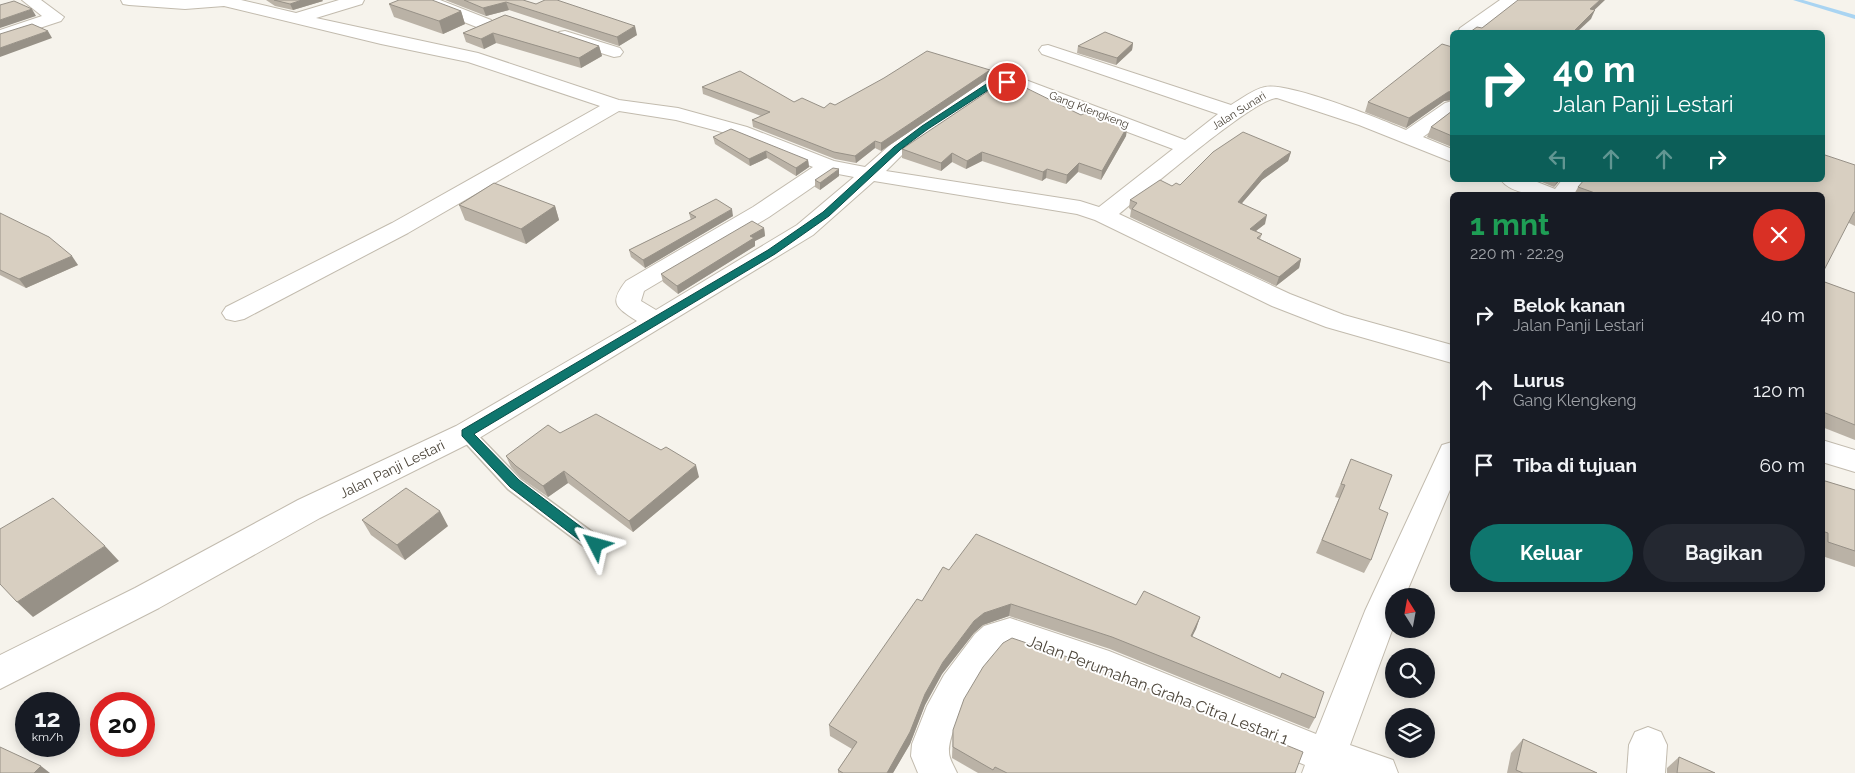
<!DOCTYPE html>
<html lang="id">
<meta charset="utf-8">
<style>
:root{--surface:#171b24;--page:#242831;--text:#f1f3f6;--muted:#9ea1a6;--accent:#0f766e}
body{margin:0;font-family:Raleway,sans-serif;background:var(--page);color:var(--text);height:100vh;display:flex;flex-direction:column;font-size:19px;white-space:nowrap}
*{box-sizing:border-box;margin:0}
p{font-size:16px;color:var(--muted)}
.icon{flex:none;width:28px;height:28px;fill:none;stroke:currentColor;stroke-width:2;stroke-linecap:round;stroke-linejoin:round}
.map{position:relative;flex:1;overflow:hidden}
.panel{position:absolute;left:1450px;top:192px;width:375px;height:400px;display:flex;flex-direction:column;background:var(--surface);border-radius:8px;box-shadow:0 2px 12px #0003}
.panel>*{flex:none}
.top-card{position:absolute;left:1450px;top:30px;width:375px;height:152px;border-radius:8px;box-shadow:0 2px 12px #0003;background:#0f766e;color:#fff;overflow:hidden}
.needle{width:32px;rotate:349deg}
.fabs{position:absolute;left:1385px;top:588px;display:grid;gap:10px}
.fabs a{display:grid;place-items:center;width:50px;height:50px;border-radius:50%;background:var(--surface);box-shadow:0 2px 12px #0003;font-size:25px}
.speed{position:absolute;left:15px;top:692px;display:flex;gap:10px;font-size:25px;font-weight:700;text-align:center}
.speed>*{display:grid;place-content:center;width:65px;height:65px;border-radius:50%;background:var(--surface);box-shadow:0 2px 12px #0003;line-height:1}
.speed small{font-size:12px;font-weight:400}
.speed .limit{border:8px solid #d22;background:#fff;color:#111}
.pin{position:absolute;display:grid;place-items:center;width:42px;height:42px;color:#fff;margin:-21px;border:2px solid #fff;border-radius:50%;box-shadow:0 1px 5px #0007}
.me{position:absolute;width:55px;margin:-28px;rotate:309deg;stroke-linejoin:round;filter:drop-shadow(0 0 4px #0008)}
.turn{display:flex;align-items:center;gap:18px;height:105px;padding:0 20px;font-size:22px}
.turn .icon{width:65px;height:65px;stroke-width:2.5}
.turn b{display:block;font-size:35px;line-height:42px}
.lanes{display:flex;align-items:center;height:48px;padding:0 20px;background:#0003;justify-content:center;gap:25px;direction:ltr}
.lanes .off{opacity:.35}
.round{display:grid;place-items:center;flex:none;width:52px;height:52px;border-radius:26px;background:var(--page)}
.headline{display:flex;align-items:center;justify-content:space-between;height:85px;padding:0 20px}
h1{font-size:30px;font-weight:700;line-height:38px;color:#1e9e55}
.cta{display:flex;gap:10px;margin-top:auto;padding:10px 20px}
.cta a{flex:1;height:58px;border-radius:30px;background:var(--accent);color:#fff;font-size:20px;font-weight:700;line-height:58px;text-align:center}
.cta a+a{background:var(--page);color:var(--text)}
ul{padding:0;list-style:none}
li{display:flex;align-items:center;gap:15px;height:75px;padding:0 20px}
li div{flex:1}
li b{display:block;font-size:19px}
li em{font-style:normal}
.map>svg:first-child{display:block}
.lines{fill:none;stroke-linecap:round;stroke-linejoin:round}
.stream{fill:#a9d4f2;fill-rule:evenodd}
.lane-casing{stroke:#c2bbae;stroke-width:3}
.street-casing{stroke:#c2bbae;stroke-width:2}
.lane{fill:#fff;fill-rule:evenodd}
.street{fill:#fff;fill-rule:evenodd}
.wall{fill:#bab2a6}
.shaded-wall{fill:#979187}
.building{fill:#d8cfc1;stroke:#979187}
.route{fill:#0f766e;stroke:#0a4d48}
.labels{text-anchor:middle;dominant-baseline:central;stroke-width:4;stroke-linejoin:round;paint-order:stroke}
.far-street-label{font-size:11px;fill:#4b4439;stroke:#fff}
.street-label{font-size:14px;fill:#4b4439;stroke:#fff}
.near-street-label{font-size:16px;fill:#4b4439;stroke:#fff}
</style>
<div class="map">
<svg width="1855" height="773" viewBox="0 0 1855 773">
<rect width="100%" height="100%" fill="#f6f3ec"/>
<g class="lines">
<polygon class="stream" points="1793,0 1803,0 1855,15 1855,19"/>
<g class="lane-casing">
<polygon id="lane" points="466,427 472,429 520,479 603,540 605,545 603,550 596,553 589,550 508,489 460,437 457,433 460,429"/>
</g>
<g class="street-casing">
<g id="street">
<polygon points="22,0 41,0 64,17 61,21 0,41 0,30 42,16"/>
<path d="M121 0H241L296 13 339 0H364L362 4 316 18 478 53 619 100 678 108 747 127 834 161 865 167 890 145 984 81 998 76 1023 79 1185 140 1218 114 1042 54 1039 50 1042 46 1048 45 1231 105C1241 99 1254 89 1265 87 1289 82 1380 119 1406 130L1445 103 1452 101V116L1423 137 1452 149V162L1359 125 1277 98C1254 98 1144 194 1119 214L1290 294 1344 315 1452 345V363L1326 327 1272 306 1095 220 1077 214 874 181 813 235 476 440 320 518 159 608 0 689V655L135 588 298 500 456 426 637 321C615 307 609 303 626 281L753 207 813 167 733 135 676 120 619 111 408 233 244 319 235 321 226 319 222 313 226 307 392 223 600 106 468 62 381 44 224 6 185 9 129 5 123 4ZM1001 88 1013 89 1173 149 1099 207 1080 201 886 171 904 153ZM833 173 854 177 797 225 656 310 641 301 644 291 769 217Z"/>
<polygon points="417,0 440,0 491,20 494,24 491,28 479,28 419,4"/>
<polygon points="1500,0 1519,0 1477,32 1458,32 1460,28"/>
<polygon points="565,31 620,48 623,52 620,56 614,57 559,40 556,36 559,32"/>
<path d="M1501 180H1532L1555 189 1562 180H1585L1573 195C1553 195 1514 198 1501 180Z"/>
<polygon points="1822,440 1855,450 1855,472 1822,462"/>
<path d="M1452 442V485L1405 596H1394V625L1350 745 1393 760 1398 773H1302L1305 765 1089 675 1010 648C987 655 948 728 949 752 949 759 954 766 957 773H918L911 756 912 744 927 706 944 675 975 634 984 626 1010 618 1109 651 1316 734 1365 611 1442 445Z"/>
<polygon points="1648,727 1661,732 1667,745 1665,773 1627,773 1629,745 1635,732"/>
</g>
</g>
<use href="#lane" class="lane"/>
<use href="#street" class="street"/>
</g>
<g class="wall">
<polygon points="266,0 322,0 323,1 293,10 275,6"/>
<polygon points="445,0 523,0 637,35 619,46 509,10 486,16"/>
<polygon points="389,4 461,11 465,24 443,34 394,17"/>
<polygon points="505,15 599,46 602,56 581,68 496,43 484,49 466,42 463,33"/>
<polygon points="1133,43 1132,50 1116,65 1077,53 1078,46"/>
<polygon points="1452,47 1452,100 1444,101 1406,128 1365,112 1368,102"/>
<polygon points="990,70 990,77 881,151 875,148 856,163 835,159 753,127 752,120 761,116 703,94 702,87 794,102 824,108"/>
<polygon points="1452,111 1452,147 1427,137 1431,127"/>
<polygon points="1081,115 1127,127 1126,136 1101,180 1078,172 1066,184 1046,178 1042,181 982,161 966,169 952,162 941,171 902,158 902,149"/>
<polygon points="713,137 808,160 809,167 796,176 767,158 750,166 715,144"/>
<polygon points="1291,152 1288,161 1262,180 1242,203 1265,224 1256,231 1262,234 1260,239 1301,259 1299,268 1276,286 1130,217 1131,210 1129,208 1130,200 1172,186 1180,185"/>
<polygon points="1855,165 1855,226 1849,223 1822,195 1574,195 1578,187"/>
<polygon points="839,176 820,190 815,187 815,180"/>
<polygon points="1537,180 1560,180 1554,187"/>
<polygon points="459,205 555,206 559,220 526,244 465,220"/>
<polygon points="0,213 78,265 26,288 0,275"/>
<polygon points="689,213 733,216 645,268 631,257 629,250 691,220"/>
<polygon points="764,228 765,236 755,241 755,246 678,294 663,282 661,274"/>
<polygon points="1822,281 1855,293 1855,440 1822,427"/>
<polygon points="560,433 699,477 633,532 568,483 548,497 521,478 511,467 506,456"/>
<polygon points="1351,459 1379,509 1371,560 1364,573 1316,553 1339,498 1335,497"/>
<polygon points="1822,480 1855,490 1855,567 1822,556"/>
<polygon points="362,520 448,526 405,560 371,535"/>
<polygon points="949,570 1200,617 1196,629 1192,636 1315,718 1309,729 1110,649 1009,616 983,625 974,633 942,674 925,705 910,744 893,773 838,773 838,770 852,749 830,736 829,725 922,601"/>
<polygon points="953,730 1295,773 978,773 952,758"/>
<polygon points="1523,739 1597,773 1507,773 1511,753"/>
<polygon points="1679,757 1715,773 1667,773 1667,768"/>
</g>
<g class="shaded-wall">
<polygon points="302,0 322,0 323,1 293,10 290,4"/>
<polygon points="1600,0 1605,0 1586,18 1590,9"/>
<polygon points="506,2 509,10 486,16 483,8"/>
<polygon points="32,9 36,16 0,28 0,20"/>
<polygon points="1595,10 1591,19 1577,32 1574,31"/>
<polygon points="461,11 465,24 443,34 439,21"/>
<polygon points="635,26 637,35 619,46 617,37"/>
<polygon points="48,31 52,38 0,57 0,48"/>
<polygon points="493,33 496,43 484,49 481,39"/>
<polygon points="1133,43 1132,50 1116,65 1117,58"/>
<polygon points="599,46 602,56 581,68 579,58"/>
<polygon points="990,70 990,77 881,151 881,143"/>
<polygon points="1452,91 1452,100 1444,101 1406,128 1409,118 1448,92"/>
<polygon points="1127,127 1126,136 1101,180 1102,171"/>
<polygon points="875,141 875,148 856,163 855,156"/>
<polygon points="766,151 767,158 750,166 749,159"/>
<polygon points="982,152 982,161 966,169 967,161"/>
<polygon points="1291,152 1288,161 1262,180 1236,210 1238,202 1264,171"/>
<polygon points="952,153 952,162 941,171 941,163"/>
<polygon points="808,160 809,167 796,176 796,168"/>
<polygon points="1079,163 1078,172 1066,184 1067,175"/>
<polygon points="839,169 839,176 820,190 820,183"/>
<polygon points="1047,169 1046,178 1042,181 1043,172"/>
<polygon points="1558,180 1560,180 1554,187"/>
<polygon points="555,206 559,220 526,244 521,229"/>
<polygon points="732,209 733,216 645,268 643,260"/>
<polygon points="1267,215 1265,224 1248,237 1250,229"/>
<polygon points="764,228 765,236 755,241 755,246 678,294 677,286 750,236"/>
<polygon points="72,256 78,265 26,288 19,279"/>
<polygon points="1301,259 1299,268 1276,286 1279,277"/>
<polygon points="696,465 699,477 633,532 629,521"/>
<polygon points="564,471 568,483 548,497 543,486"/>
<polygon points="440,511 448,526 405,560 397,545"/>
<polygon points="105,546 119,561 33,617 17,602"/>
<polygon points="1011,604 1009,616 983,625 974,633 942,674 925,705 910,744 893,773 887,773 925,694 943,662 974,621 984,613"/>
<polygon points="1200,617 1196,629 1187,647 1191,636"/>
<polygon points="41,766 50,773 34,773"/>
</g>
<g class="building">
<polygon points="274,0 302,0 290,4"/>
<polygon points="399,0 432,0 461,11 439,21 389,4"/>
<polygon points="464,0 523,0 536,4 545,0 557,0 635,26 617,37 506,2 483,8"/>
<polygon points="1518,0 1600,0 1590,9 1595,10 1574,31 1579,32 1470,32 1477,27 1482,28"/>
<polygon points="14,1 32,9 0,20 0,5"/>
<polygon points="505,15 599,46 579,58 493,33 481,39 463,33"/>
<polygon points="32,24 48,31 0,48 0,34"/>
<polygon points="1105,32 1133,43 1117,58 1078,46"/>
<polygon points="1442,44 1452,47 1452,91 1448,92 1409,118 1368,102"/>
<polygon points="927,51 990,70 881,143 875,141 855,156 834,152 752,120 770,112 702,87 740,71 794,102 802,98 824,108 830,103 835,105 884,78"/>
<polygon points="1002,82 1016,83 1081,115 1089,111 1127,127 1102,171 1079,163 1067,175 1047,169 1043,172 982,152 967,161 952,153 941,163 902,149"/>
<polygon points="1452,111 1452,136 1431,127"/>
<polygon points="731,129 808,160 796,168 766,151 749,159 713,137"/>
<polygon points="1243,132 1291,152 1264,171 1238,202 1267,215 1250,229 1262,234 1257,238 1301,259 1279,277 1132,209 1137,203 1130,200 1160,180 1172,186 1176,183 1180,185 1213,152"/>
<polygon points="1822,154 1855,165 1855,212 1854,212 1822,274 1822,195 1594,195 1595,193 1578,187 1584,180 1822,180"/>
<polygon points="833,168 839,169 820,183 815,180"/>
<polygon points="494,183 555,206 521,229 459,205"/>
<polygon points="716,199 732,209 643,260 629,250 696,217 689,213"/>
<polygon points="0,213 49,237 72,256 19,279 0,270"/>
<polygon points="752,221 764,228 750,236 754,238 677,286 661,274"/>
<polygon points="1822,281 1855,293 1855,425 1823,412 1822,414"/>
<polygon points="596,414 661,450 666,447 696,465 629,521 564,471 543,486 516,466 506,456 548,425 560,433"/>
<polygon points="1351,459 1392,475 1379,509 1388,513 1371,560 1322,540 1345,485 1341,484"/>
<polygon points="1822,480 1855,490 1855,551 1828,542 1828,533 1822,531"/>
<polygon points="406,488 440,511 397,545 362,520"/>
<polygon points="53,498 105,546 17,602 0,584 0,529"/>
<polygon points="976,534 1136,605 1144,591 1200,617 1191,636 1280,678 1282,673 1324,692 1315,718 1112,637 1011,604 984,613 974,621 943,662 925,694 910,732 887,773 843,773 838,770 857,742 829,725 917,599 922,601 943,567 949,570"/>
<polygon points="1012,638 1091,665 1303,752 1295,773 1007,773 995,767 993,770 953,747 953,730 964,699 983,667 1003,643"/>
<polygon points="1523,739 1597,773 1523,773 1516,770"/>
<polygon points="0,747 41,766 34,773 0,773"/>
<polygon points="1679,757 1715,773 1677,773"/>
</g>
<polygon class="route" points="1007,79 1010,80 1010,83 993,87 928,129 900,150 829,216 775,254 474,434 519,480 601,542 603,545 601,549 591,549 510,487 462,436 462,430 768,250 823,212 894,147 922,126 988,83"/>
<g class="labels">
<g class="far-street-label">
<text transform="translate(1089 110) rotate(21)">Gang Klengkeng</text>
<text transform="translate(1239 111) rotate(-32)">Jalan Sunari</text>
</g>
<g class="street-label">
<text transform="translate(392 469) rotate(-26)">Jalan Panji Lestari</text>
</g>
<g class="near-street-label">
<text transform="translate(1158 690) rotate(21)">Jalan Perumahan Graha Citra Lestari 1</text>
</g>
</g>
</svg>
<div class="fabs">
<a><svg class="needle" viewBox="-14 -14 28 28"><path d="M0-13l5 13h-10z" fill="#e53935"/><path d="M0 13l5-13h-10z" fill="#9ea1a6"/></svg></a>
<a><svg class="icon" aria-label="search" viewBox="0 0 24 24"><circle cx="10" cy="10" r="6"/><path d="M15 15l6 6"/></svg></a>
<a><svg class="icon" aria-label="layers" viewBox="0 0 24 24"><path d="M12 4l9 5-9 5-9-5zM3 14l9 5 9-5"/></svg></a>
</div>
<div class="speed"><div>12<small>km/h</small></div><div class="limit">20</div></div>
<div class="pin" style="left:1007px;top:82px;background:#d93025"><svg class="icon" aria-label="arrive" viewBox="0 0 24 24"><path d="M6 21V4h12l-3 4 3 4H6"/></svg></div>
<svg class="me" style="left:596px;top:545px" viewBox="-20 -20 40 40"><path d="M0-17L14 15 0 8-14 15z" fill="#0f766e" stroke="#fff" stroke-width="4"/></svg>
<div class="top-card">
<div class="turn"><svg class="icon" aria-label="right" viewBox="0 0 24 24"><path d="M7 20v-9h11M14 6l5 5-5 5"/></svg><div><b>40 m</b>Jalan Panji Lestari</div></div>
<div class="lanes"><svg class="icon off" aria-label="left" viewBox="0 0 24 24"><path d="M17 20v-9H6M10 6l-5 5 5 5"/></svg><svg class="icon off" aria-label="ahead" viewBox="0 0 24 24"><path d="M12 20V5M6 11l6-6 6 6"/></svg><svg class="icon off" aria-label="ahead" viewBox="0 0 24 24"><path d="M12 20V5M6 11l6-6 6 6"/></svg><svg class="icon" aria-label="right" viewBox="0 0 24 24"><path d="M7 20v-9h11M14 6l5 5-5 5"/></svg></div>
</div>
<section class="panel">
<div class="headline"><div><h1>1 mnt</h1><p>220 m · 22:29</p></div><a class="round" style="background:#d93025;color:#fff"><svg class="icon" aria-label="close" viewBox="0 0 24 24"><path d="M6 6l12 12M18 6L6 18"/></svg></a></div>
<ul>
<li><svg class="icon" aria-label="right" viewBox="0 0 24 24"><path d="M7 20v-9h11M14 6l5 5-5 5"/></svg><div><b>Belok kanan</b><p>Jalan Panji Lestari</p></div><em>40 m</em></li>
<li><svg class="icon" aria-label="ahead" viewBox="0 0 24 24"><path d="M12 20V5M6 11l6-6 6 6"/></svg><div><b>Lurus</b><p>Gang Klengkeng</p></div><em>120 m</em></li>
<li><svg class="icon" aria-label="arrive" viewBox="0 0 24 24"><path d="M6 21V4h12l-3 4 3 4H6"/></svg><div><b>Tiba di tujuan</b></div><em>60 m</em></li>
</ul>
<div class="cta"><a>Keluar</a><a>Bagikan</a></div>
</section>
</div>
